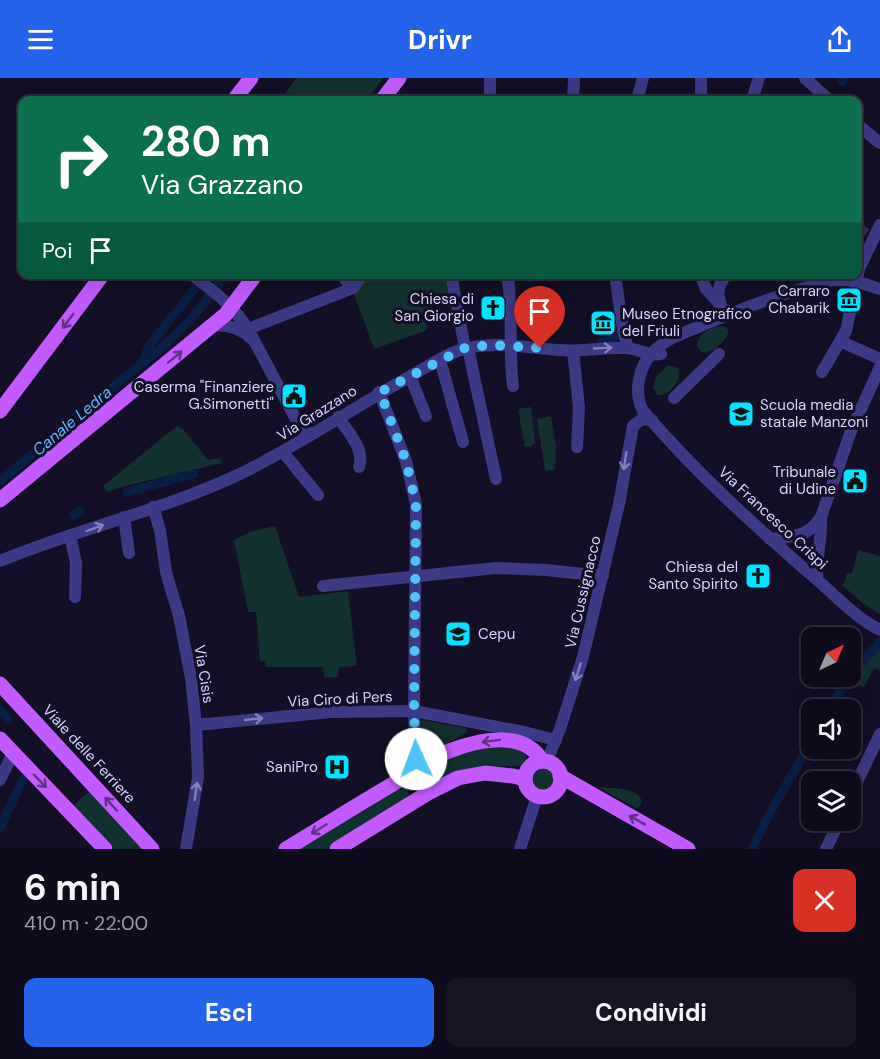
<!DOCTYPE html>
<html lang="it">
<meta charset="utf-8">
<style>
:root{--surface:#0e0b1c;--page:#171425;--text:#f1f3f6;--muted:#9b9ba3;--line:#2e2b3b;--accent:#2563eb}
body{margin:0;font-family:"DM Sans",sans-serif;background:var(--page);color:var(--text);height:100vh;display:flex;flex-direction:column;font-size:22px;white-space:nowrap}
*{box-sizing:border-box;margin:0}
p{font-size:20px;color:var(--muted)}
.icon{flex:none;width:33px;height:33px;fill:none;stroke:currentColor;stroke-width:2;stroke-linecap:round;stroke-linejoin:round}
.map{position:relative;height:771px;overflow:hidden}
.side{display:flex;flex-direction:column;background:var(--surface);flex:1}
.side>*{flex:none}
.hud{position:absolute;left:18px;top:18px;width:844px;height:183px;border-radius:12px;box-shadow:0 6px 24px #0002,0 0 0 2px var(--line);background:#0b6e4f;color:#fff;overflow:hidden}
.needle{width:39px;rotate:44deg}
.buttons{position:absolute;left:801px;top:549px;display:grid;gap:12px}
.buttons a{display:grid;place-items:center;width:60px;height:60px;border-radius:12px;background:var(--surface);box-shadow:0 6px 24px #0002,0 0 0 2px var(--line);font-size:30px}
.pin{position:absolute;display:grid;place-items:center;width:51px;height:51px;color:#fff;margin:-62px -26px;border-radius:50% 50% 50% 0;rotate:-45deg;box-shadow:0 0 6px #0007}
.pin .icon{rotate:45deg}
.me{position:absolute;width:66px;margin:-33px;rotate:358deg;stroke-linejoin:round;filter:drop-shadow(0 0 4px #0008)}
.turn{display:flex;align-items:center;gap:21px;height:126px;padding:0 24px;font-size:27px}
.turn .icon{width:78px;height:78px;stroke-width:2.5}
.turn b{display:block;font-size:42px;line-height:51px}
.then{display:flex;align-items:center;height:57px;padding:0 24px;background:#0003;gap:12px;font-size:22px}
.round{display:grid;place-items:center;flex:none;width:63px;height:63px;border-radius:12px;background:var(--page)}
.overview{display:flex;align-items:center;justify-content:space-between;height:102px;padding:0 24px}
h1{font-size:36px;font-weight:700;line-height:45px}
.primary-button{display:flex;gap:12px;margin-top:auto;padding:12px 24px}
.primary-button a{flex:1;height:69px;border-radius:12px;background:var(--accent);color:#fff;font-size:24px;font-weight:700;line-height:69px;text-align:center}
.primary-button a+a{background:var(--page);color:var(--text)}
header{display:flex;justify-content:space-between;align-items:center;height:78px;padding:0 24px;background:var(--accent);color:#fff;font-size:27px;font-weight:700}
.map>svg:first-child{display:block}
.green{fill:#12302f}
.lines{fill:none;stroke-linecap:round;stroke-linejoin:round}
.canal{stroke:#0a1f44;stroke-width:9}
.minor-tunnel{stroke:#312d47;stroke-width:12;stroke-dasharray:12 6;stroke-linecap:butt}
.minor{stroke:#3d3a85;stroke-width:12}
.major{stroke:#c25bff;stroke-width:15}
.oneway{stroke:#623188}
.oneway2{stroke:#837fbc}
.route{stroke:#4fc3f7;stroke-width:10;stroke-dasharray:0 18}
.labels{text-anchor:middle;dominant-baseline:central;stroke-width:6;stroke-linejoin:round;paint-order:stroke}
.poi-label{font-size:15px;fill:#d9d4ff;stroke:#130f26;text-anchor:end}
.street-label{font-size:15px;fill:#d9d4ff;stroke:#130f26}
.water-label{font-size:16px;font-style:italic;fill:#62b6ff;stroke:#130f26}
</style>
<header><svg class="icon" aria-label="menu" viewBox="0 0 24 24"><path d="M4 6h16M4 12h16M4 18h16"/></svg>Drivr<svg class="icon" aria-label="share" viewBox="0 0 24 24"><path d="M12 15V3M7 8l5-5 5 5M5 13v7h14v-7"/></svg></header>
<div class="map">
<svg width="880" height="771" viewBox="0 0 880 771">
<rect width="100%" height="100%" fill="#130f26"/>
<g class="green">
<polygon points="296,0 383,0 367,22 281,22"/>
<polygon points="367,196 448,197 451,216 430,223 433,233 423,237 427,250 425,253 374,271 354,216"/>
<path d="M720 248 726 249 729 254C726 264 713 274 703 275L697 268C698 256 709 250 720 248Z"/>
<path d="M668 287 678 290C683 303 669 318 657 317L653 310 655 300Z"/>
<polygon points="531,329 535,364 532,368 525,369 518,331"/>
<polygon points="551,338 556,368 555,392 545,393 537,341"/>
<polygon points="177,348 183,351 208,382 220,380 222,385 125,408 108,414 103,408"/>
<polygon points="275,448 299,519 348,513 357,588 339,589 338,599 324,600 323,589 266,589 265,583 260,583 256,534 248,534 234,462 250,454"/>
<polygon points="858,472 880,478 880,536 864,526 843,508 847,495 852,496"/>
<polygon points="880,567 880,592 874,590 864,609 852,604"/>
<polygon points="421,642 466,650 468,654 423,678"/>
<polygon points="513,667 527,677 525,685 521,688 483,688 426,708 422,704 423,695 427,691 467,672"/>
<circle cx="543" cy="700" r="12"/>
<polygon points="401,707 408,710 409,716 403,725 326,771 295,771"/>
<path d="M598 709C612 711 637 708 642 723L638 731Z"/>
<polygon points="89,713 143,771 114,771 73,728"/>
</g>
<g class="lines">
<g class="canal">
<polyline points="842,4 843,0"/>
<polyline points="601,265 619,257"/>
<path d="M144 284C177 259 202 231 226 196"/>
<polyline points="0,403 143,284 149,268 204,199"/>
<polyline points="127,414 194,396"/>
<polyline points="74,437 80,433"/>
<polyline points="0,632 8,641"/>
<polyline points="828,632 855,592 880,564"/>
<polyline points="0,750 23,701"/>
<polyline points="752,771 768,738 812,662"/>
</g>
<g class="minor-tunnel">
<polyline points="858,151 866,156"/>
<polyline points="810,201 812,196"/>
</g>
<g class="minor">
<polyline points="490,0 490,22"/>
<polyline points="805,0 829,22"/>
<polyline points="701,18 701,0"/>
<polyline points="573,22 574,0"/>
<polyline points="637,22 643,0"/>
<polyline points="752,22 759,0"/>
<polyline points="858,47 880,65"/>
<path d="M191 196C213 213 233 227 248 251L300 349 305 354 314 355"/>
<polyline points="341,196 353,210"/>
<polyline points="451,196 465,270"/>
<path d="M507 196C514 234 508 271 513 308"/>
<polyline points="615,196 623,252 628,270"/>
<polyline points="700,196 706,211 719,225"/>
<path d="M880 211 852 202H834C789 213 745 229 703 247 686 254 667 260 654 273 639 287 633 314 643 333 695 394 755 448 815 500 836 518 856 540 880 552"/>
<path d="M725 237C718 221 714 211 727 196"/>
<path d="M212 248C228 246 241 250 252 261"/>
<polyline points="248,251 353,210 363,196"/>
<polyline points="840,263 880,281"/>
<polyline points="468,270 496,401"/>
<polyline points="573,273 579,330 577,369"/>
<polyline points="440,282 463,364"/>
<polyline points="822,294 846,253 859,191 880,147"/>
<polyline points="410,298 426,338"/>
<polyline points="379,314 406,383 416,426 414,633 416,691"/>
<polyline points="674,320 719,276"/>
<path d="M338 339C347 353 366 372 359 389"/>
<polyline points="283,374 318,417"/>
<polyline points="153,429 160,452 166,494 179,538 191,600 196,647 198,699 186,771"/>
<polyline points="124,439 129,475"/>
<polyline points="70,457 76,485 75,519"/>
<path d="M770 461C792 458 808 460 821 439L851 353 880 289"/>
<path d="M0 483C79 450 165 432 242 395 301 366 354 329 411 298 429 288 448 274 468 270 498 263 527 270 558 272 581 274 603 269 626 270 638 270 648 279 661 276"/>
<path d="M817 501C816 480 822 461 821 440"/>
<polyline points="323,508 496,490 546,492 603,498"/>
<polyline points="196,647 331,634 414,633 524,654 556,662"/>
<polyline points="547,683 560,651 583,579 619,426 633,348 642,341 652,342"/>
<polyline points="0,702 13,675"/>
<polyline points="850,719 880,656"/>
<polyline points="520,771 537,718"/>
<polyline points="826,771 840,742"/>
</g>
<g class="major">
<polyline points="234,22 251,0"/>
<polyline points="382,22 399,0"/>
<polyline points="0,333 103,196"/>
<polyline points="0,422 226,236 256,196"/>
<polyline points="0,606 152,771"/>
<polyline points="0,661 105,771"/>
<circle cx="543" cy="701" r="18"/>
<polyline points="560,698 688,771"/>
<path d="M286 771C322 749 357 727 393 706 411 694 429 680 449 673 477 662 524 651 542 683"/>
<polyline points="337,771 428,715 458,700 485,695 513,698 525,701"/>
</g>
</g>
<defs><path id="oneway-shaft" d="M-6 0H5M1.5-3L5.5 0L1.5 3" fill="none" stroke-width="1.6" stroke-linecap="round" stroke-linejoin="round" transform="scale(1.5)"/></defs>
<g class="oneway">
<use href="#oneway-shaft" transform="translate(68 243) rotate(127)"/>
<use href="#oneway-shaft" transform="translate(175 279) rotate(-39)"/>
<use href="#oneway-shaft" transform="translate(491 663) rotate(173)"/>
<use href="#oneway-shaft" transform="translate(40 703) rotate(46)"/>
<use href="#oneway-shaft" transform="translate(111 726) rotate(-132)"/>
<use href="#oneway-shaft" transform="translate(637 742) rotate(-151)"/>
<use href="#oneway-shaft" transform="translate(319 751) rotate(148)"/>
</g>
<g class="oneway2">
<use href="#oneway-shaft" transform="translate(603 270) rotate(-3)"/>
<use href="#oneway-shaft" transform="translate(625 383) rotate(99)"/>
<use href="#oneway-shaft" transform="translate(95 450) rotate(-20)"/>
<use href="#oneway-shaft" transform="translate(578 594) rotate(108)"/>
<use href="#oneway-shaft" transform="translate(254 641) rotate(-6)"/>
<use href="#oneway-shaft" transform="translate(196 713) rotate(-82)"/>
</g>
<g class="lines">
<polyline class="route" points="416,681 414,633 416,426 406,383 380,314 465,270 490,267 540,270"/>
</g>
<defs>
<g id="museum-square" transform="scale(1.35)"><rect x="-9" y="-9" width="18" height="18" rx="4" fill="#00e5ff" stroke="#130f26"/><path d="M0-6L6-3V-2H-6V-3ZM-5-1h2V3h-2ZM-1-1h2V3h-2ZM3-1h2V3H3ZM-6 4H6V6H-6Z" fill="#111"/></g>
<g id="church-square" transform="scale(1.35)"><rect x="-9" y="-9" width="18" height="18" rx="4" fill="#00e5ff" stroke="#130f26"/><path d="M-1.2-6h2.4v3.5h3.3v2.4h-3.3V6h-2.4V-.1h-3.3v-2.4h3.3Z" fill="#111"/></g>
<g id="civic-square" transform="scale(1.35)"><rect x="-9" y="-9" width="18" height="18" rx="4" fill="#00e5ff" stroke="#130f26"/><path d="M-.6-6.5H3V-4.5H.6V-3L4-1V1h2V6H-6V1h2V-1L-.6-3ZM-1.2 2.5V6h2.4V2.5Z" fill="#111"/></g>
<g id="school-square" transform="scale(1.35)"><rect x="-9" y="-9" width="18" height="18" rx="4" fill="#00e5ff" stroke="#130f26"/><path d="M0-5L7-2L0 1L-7-2ZM-4 1L0 2.5L4 1V4Q0 6-4 4Z" fill="#111"/></g>
<g id="hospital-square" transform="scale(1.35)"><rect x="-9" y="-9" width="18" height="18" rx="4" fill="#00e5ff" stroke="#130f26"/><path d="M-5-5h3v3.5h4V-5h3V5h-3V1.5h-4V5h-3Z" fill="#111"/></g>
</defs>
<g fill-rule="evenodd">
<use href="#museum-square" x="849" y="222"/>
<use href="#church-square" x="493" y="230"/>
<use href="#museum-square" x="603" y="245"/>
<use href="#civic-square" x="294" y="318"/>
<use href="#school-square" x="741" y="336"/>
<use href="#civic-square" x="855" y="403"/>
<use href="#church-square" x="758" y="498"/>
<use href="#school-square" x="458" y="556"/>
<use href="#hospital-square" x="337" y="689"/>
</g>
<g class="labels">
<g class="poi-label">
<text x="830" y="213">Carraro<tspan x="830" dy="17">Chabarik</tspan></text>
<text x="474" y="221">Chiesa di<tspan x="474" dy="17">San Giorgio</tspan></text>
<text x="622" y="236" text-anchor="start">Museo Etnografico<tspan x="622" dy="17">del Friuli</tspan></text>
<text x="274" y="309">Caserma "Finanziere<tspan x="274" dy="17">G.Simonetti"</tspan></text>
<text x="760" y="327" text-anchor="start">Scuola media<tspan x="760" dy="17">statale Manzoni</tspan></text>
<text x="836" y="394">Tribunale<tspan x="836" dy="17">di Udine</tspan></text>
<text x="738" y="489">Chiesa del<tspan x="738" dy="17">Santo Spirito</tspan></text>
<text x="478" y="556" text-anchor="start">Cepu</text>
<text x="318" y="689">SaniPro</text>
</g>
<g class="street-label">
<text transform="translate(317 335) rotate(-32)">Via Grazzano</text>
<text transform="translate(773 440) rotate(43)">Via Francesco Crispi</text>
<text transform="translate(583 514) rotate(-77)">Via Cussignacco</text>
<text transform="translate(204 596) rotate(81)">Via Cisis</text>
<text transform="translate(340 621) rotate(-3)">Via Ciro di Pers</text>
<text transform="translate(89 676) rotate(47)">Viale delle Ferriere</text>
</g>
<g class="water-label">
<text transform="translate(72 343) rotate(-40)">Canale Ledra</text>
</g>
</g>
</svg>
<div class="buttons">
<a><svg class="needle" viewBox="-14 -14 28 28"><path d="M0-13l5 13h-10z" fill="#e53935"/><path d="M0 13l5-13h-10z" fill="#9b9ba3"/></svg></a>
<a><svg class="icon" aria-label="sound" viewBox="0 0 24 24"><path d="M4 9h4l5-4v14l-5-4H4zM17 9q2 3 0 6"/></svg></a>
<a><svg class="icon" aria-label="layers" viewBox="0 0 24 24"><path d="M12 4l9 5-9 5-9-5zM3 14l9 5 9-5"/></svg></a>
</div>
<div class="pin" style="left:540px;top:270px;background:#d93025"><svg class="icon" aria-label="arrive" viewBox="0 0 24 24"><path d="M6 21V4h12l-3 4 3 4H6"/></svg></div>
<svg class="me" style="left:416px;top:681px" viewBox="-20 -20 40 40"><circle r="19" fill="#fff"/><path d="M0-13L10 11 0 6-10 11z" fill="#4fc3f7"/></svg>
<div class="hud">
<div class="turn"><svg class="icon" aria-label="right" viewBox="0 0 24 24"><path d="M7 20v-9h11M14 6l5 5-5 5"/></svg><div><b>280 m</b>Via Grazzano</div></div>
<div class="then">Poi<svg class="icon" aria-label="arrive" viewBox="0 0 24 24"><path d="M6 21V4h12l-3 4 3 4H6"/></svg></div>
</div>
</div>
<section class="side">
<div class="overview"><div><h1>6 min</h1><p>410 m · 22:00</p></div><a class="round" style="background:#d93025;color:#fff"><svg class="icon" aria-label="close" viewBox="0 0 24 24"><path d="M6 6l12 12M18 6L6 18"/></svg></a></div>
<div class="primary-button"><a>Esci</a><a>Condividi</a></div>
</section>
